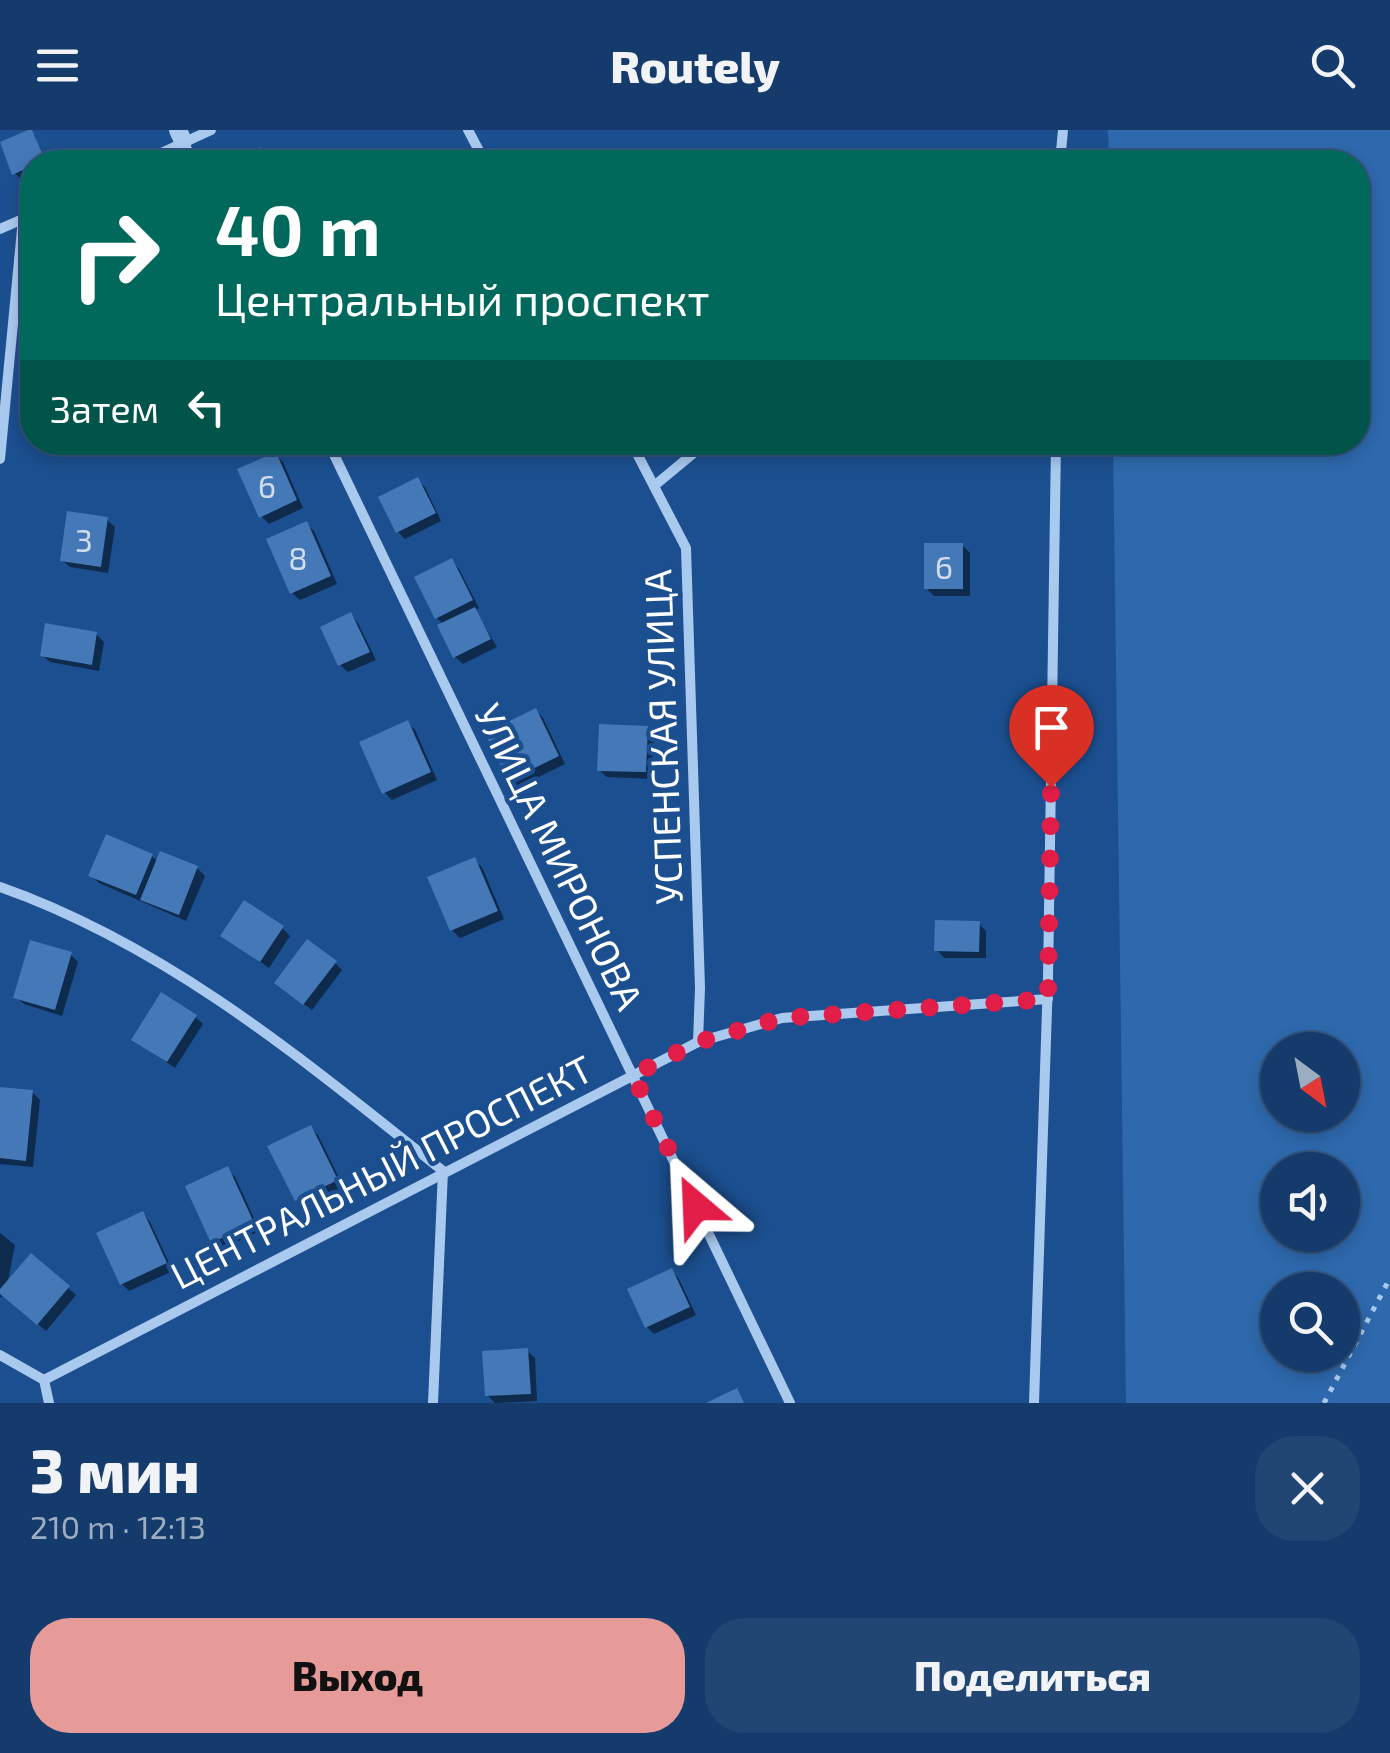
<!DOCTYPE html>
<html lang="ru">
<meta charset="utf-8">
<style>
:root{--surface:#143b6b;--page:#214673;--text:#f1f3f6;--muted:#9dadc1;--line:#33557e;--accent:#e69b98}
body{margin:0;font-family:"Exo 2",sans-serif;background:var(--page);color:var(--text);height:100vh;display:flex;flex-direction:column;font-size:38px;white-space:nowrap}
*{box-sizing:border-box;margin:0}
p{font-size:32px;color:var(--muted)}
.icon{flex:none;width:55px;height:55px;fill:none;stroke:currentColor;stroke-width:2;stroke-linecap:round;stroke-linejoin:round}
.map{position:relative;height:1273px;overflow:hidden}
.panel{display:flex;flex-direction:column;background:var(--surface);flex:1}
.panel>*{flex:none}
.banner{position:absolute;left:20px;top:20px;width:1350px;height:305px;border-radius:40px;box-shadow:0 5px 15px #0003,0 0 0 2px var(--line);background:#00695c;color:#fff;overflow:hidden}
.needle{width:65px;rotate:148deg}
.fabs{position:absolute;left:1260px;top:902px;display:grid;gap:20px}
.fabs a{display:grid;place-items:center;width:100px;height:100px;border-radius:50%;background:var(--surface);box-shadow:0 5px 15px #0003,0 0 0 2px var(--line);font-size:50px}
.pin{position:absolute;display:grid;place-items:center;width:85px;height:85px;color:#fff;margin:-102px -42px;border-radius:50% 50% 50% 0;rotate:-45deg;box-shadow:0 0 10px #0007}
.pin .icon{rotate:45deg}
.me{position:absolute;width:110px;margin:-55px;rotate:334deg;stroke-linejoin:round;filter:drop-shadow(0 0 8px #0008)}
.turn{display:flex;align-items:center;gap:35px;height:210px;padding:0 30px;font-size:45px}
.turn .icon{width:130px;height:130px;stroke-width:2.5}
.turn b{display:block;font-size:70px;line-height:85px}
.then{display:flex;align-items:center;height:95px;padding:0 30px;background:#0003;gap:20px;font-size:38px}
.round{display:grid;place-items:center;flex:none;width:105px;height:105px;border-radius:40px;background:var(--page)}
.head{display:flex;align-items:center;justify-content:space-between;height:170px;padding:0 30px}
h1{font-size:60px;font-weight:800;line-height:75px}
.cta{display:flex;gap:20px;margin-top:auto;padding:20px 30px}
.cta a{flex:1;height:115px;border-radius:40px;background:var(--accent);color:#111;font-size:40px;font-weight:800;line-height:115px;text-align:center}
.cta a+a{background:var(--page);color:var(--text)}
header{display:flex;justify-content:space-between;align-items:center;height:130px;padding:0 30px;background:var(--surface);font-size:45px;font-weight:800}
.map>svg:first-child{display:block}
.green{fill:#2e69ad;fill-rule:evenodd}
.shadow{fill:#0007}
.building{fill:#4478b7}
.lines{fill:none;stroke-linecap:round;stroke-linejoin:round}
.path{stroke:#a9c9ee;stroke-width:5;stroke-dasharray:5 8;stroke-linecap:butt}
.minor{stroke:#a9c9ee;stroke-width:10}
.tertiary{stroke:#a9c9ee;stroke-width:18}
.route{stroke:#e11d48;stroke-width:18;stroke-dasharray:0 32.4}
.labels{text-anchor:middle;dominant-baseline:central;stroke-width:9;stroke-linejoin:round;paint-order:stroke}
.number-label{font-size:32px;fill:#d0dded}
.street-label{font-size:38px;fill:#fff;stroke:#1b4f8f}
</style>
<header><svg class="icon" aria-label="menu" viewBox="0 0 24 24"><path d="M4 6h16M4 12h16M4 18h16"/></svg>Routely<svg class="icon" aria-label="search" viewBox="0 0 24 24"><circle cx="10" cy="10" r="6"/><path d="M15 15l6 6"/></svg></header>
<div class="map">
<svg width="1390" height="1273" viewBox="0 0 1390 1273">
<rect width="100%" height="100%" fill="#1b4f8f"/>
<path class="green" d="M1108 0H1390V1273H1126L1113 313 1358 312V32H1109ZM1278 920H1342V985H1278ZM1278 1040H1342V1105H1278ZM1278 1160H1342V1225H1278Z"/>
<g class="shadow">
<polygon points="31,1 36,7 32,7 43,32 32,32 32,46 22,51 15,43"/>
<polygon points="275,325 283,332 303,378 269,394 261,386"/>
<polygon points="417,350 425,357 441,391 405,409 398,402"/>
<polygon points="107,390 115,397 108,443 70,437 62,430"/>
<polygon points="306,394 314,401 337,454 300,470 292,463"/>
<polygon points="962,415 970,423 970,466 934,466 926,458"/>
<polygon points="452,431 459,439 479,478 475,480 497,517 463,534 455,527 444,495 437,488 417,448"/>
<polygon points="351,485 358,493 376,530 348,542 340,535"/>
<polygon points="96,504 104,512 99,541 50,532 42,525"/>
<polygon points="536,581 543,588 565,634 518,657 510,649"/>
<polygon points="407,593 415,600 437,650 392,670 385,663"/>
<polygon points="646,598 654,606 652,649 607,647 599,640"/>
<polygon points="152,726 158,732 197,738 205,746 186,791 99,753 91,745"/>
<polygon points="474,730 482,737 504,789 460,808 452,800"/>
<polygon points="979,794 986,801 986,828 944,828 937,820"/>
<polygon points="282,798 290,806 269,838 224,806"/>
<polygon points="70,824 78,832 62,886 24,874 16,867"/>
<polygon points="335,833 342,840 312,880 284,860"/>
<polygon points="195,887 203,894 175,938 134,910"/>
<polygon points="0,959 32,962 40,970 33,1037 0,1034"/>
<polygon points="311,998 318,1005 344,1058 304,1077 297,1069"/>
<polygon points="227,1039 235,1047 260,1101 221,1119 213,1111"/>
<polygon points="143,1084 150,1092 173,1141 129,1161 122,1154"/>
<polygon points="0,1103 15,1115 7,1155 31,1126 76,1165 46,1201 5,1166 0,1167"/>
<polygon points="672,1141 679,1149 696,1185 654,1204 647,1197"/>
<polygon points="527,1221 535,1228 537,1271 495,1273 487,1265"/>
</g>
<g class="building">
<polygon points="28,0 32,0 45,30 32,32 32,36 12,45 0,12"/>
<polygon points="261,17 268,32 226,32"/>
<polygon points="276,322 297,370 259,388 237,339"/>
<polygon points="418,347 436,383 396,403 378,367"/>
<polygon points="67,381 108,387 101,437 60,431"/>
<polygon points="307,391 331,446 290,464 266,409"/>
<rect x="924" y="413" width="39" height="46"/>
<polygon points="452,428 473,470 435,489 414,447"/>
<polygon points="475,477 491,509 453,528 437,495"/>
<polygon points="351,482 370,522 338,536 320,497"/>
<polygon points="45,493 97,502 92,535 40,526"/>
<polygon points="536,578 559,626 508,651 485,603"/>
<polygon points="408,590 431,642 382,664 359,612"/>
<polygon points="599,594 648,596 646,642 597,641"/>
<polygon points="106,704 153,724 136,765 88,746"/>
<polygon points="160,721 198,736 179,785 140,770"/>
<polygon points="475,727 498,781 450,801 427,747"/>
<polygon points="244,770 284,796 260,832 220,806"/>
<polygon points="935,790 980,791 979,822 934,821"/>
<polygon points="307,809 337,831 303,875 274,853"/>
<polygon points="30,810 72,822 55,880 13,868"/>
<polygon points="161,862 197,885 167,932 131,910"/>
<polygon points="0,957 33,960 26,1031 0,1028"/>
<polygon points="311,995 338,1050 295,1071 267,1016"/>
<polygon points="228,1036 254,1093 211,1113 185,1056"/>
<polygon points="143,1081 167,1133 120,1155 96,1103"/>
<polygon points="31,1123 70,1156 37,1195 0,1164 0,1159"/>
<polygon points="672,1138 690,1177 645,1198 627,1159"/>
<polygon points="528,1218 531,1264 485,1266 482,1221"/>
<polygon points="737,1258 744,1273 706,1273"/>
</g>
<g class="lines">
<polyline class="path" points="1324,1273 1390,1148"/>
<g class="minor">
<polyline points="468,0 485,32"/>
<polyline points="183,11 193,32"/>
<polyline points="142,32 211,0"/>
<polyline points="1046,32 1060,21"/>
<polyline points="1060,32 1063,0"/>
<polyline points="0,99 32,85"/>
<polyline points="328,312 790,1273"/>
<polyline points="631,312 686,418 700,858 698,912"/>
<polyline points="0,329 23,89"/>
<polyline points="654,356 707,312"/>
<path d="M0 757C168 816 306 932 443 1041L433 1273"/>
<polyline points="0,1225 44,1250 49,1273"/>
<polyline points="44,1250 698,912 782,888 1048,869"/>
<polyline points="1034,1273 1048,849 1056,312"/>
</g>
<polyline class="tertiary" points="178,0 183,11"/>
</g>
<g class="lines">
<polyline class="route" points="696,1076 633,945 698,912 782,888 1048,869 1051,657"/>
</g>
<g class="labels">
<g class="number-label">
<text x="267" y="355">6</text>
<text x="84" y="409">3</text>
<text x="298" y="427">8</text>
<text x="944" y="436">6</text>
</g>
<g class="street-label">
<text transform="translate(662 607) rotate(-92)">УСПЕНСКАЯ УЛИЦА</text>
<text transform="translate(560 726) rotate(64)">УЛИЦА МИРОНОВА</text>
<text transform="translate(381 1041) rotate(-27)">ЦЕНТРАЛЬНЫЙ ПРОСПЕКТ</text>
</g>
</g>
</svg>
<div class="fabs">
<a><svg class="needle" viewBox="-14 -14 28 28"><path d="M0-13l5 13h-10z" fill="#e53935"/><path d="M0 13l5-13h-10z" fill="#9dadc1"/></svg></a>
<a><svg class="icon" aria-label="sound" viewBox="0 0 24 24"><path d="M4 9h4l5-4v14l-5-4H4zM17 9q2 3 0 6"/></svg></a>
<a><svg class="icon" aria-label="search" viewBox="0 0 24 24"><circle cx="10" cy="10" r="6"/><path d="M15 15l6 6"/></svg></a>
</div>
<div class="pin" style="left:1051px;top:657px;background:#d93025"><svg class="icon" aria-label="arrive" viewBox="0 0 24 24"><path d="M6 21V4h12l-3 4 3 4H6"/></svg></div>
<svg class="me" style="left:696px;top:1076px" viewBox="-20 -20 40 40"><path d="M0-17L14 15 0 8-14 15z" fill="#e11d48" stroke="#fff" stroke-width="4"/></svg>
<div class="banner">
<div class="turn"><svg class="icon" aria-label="right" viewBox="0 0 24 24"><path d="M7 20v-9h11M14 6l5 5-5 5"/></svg><div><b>40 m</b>Центральный проспект</div></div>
<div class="then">Затем<svg class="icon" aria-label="left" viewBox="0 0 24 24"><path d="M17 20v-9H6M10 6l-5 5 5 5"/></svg></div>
</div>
</div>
<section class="panel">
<div class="head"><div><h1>3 мин</h1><p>210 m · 12:13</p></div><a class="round"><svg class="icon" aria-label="close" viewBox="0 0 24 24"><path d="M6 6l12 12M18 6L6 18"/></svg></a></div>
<div class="cta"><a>Выход</a><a>Поделиться</a></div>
</section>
